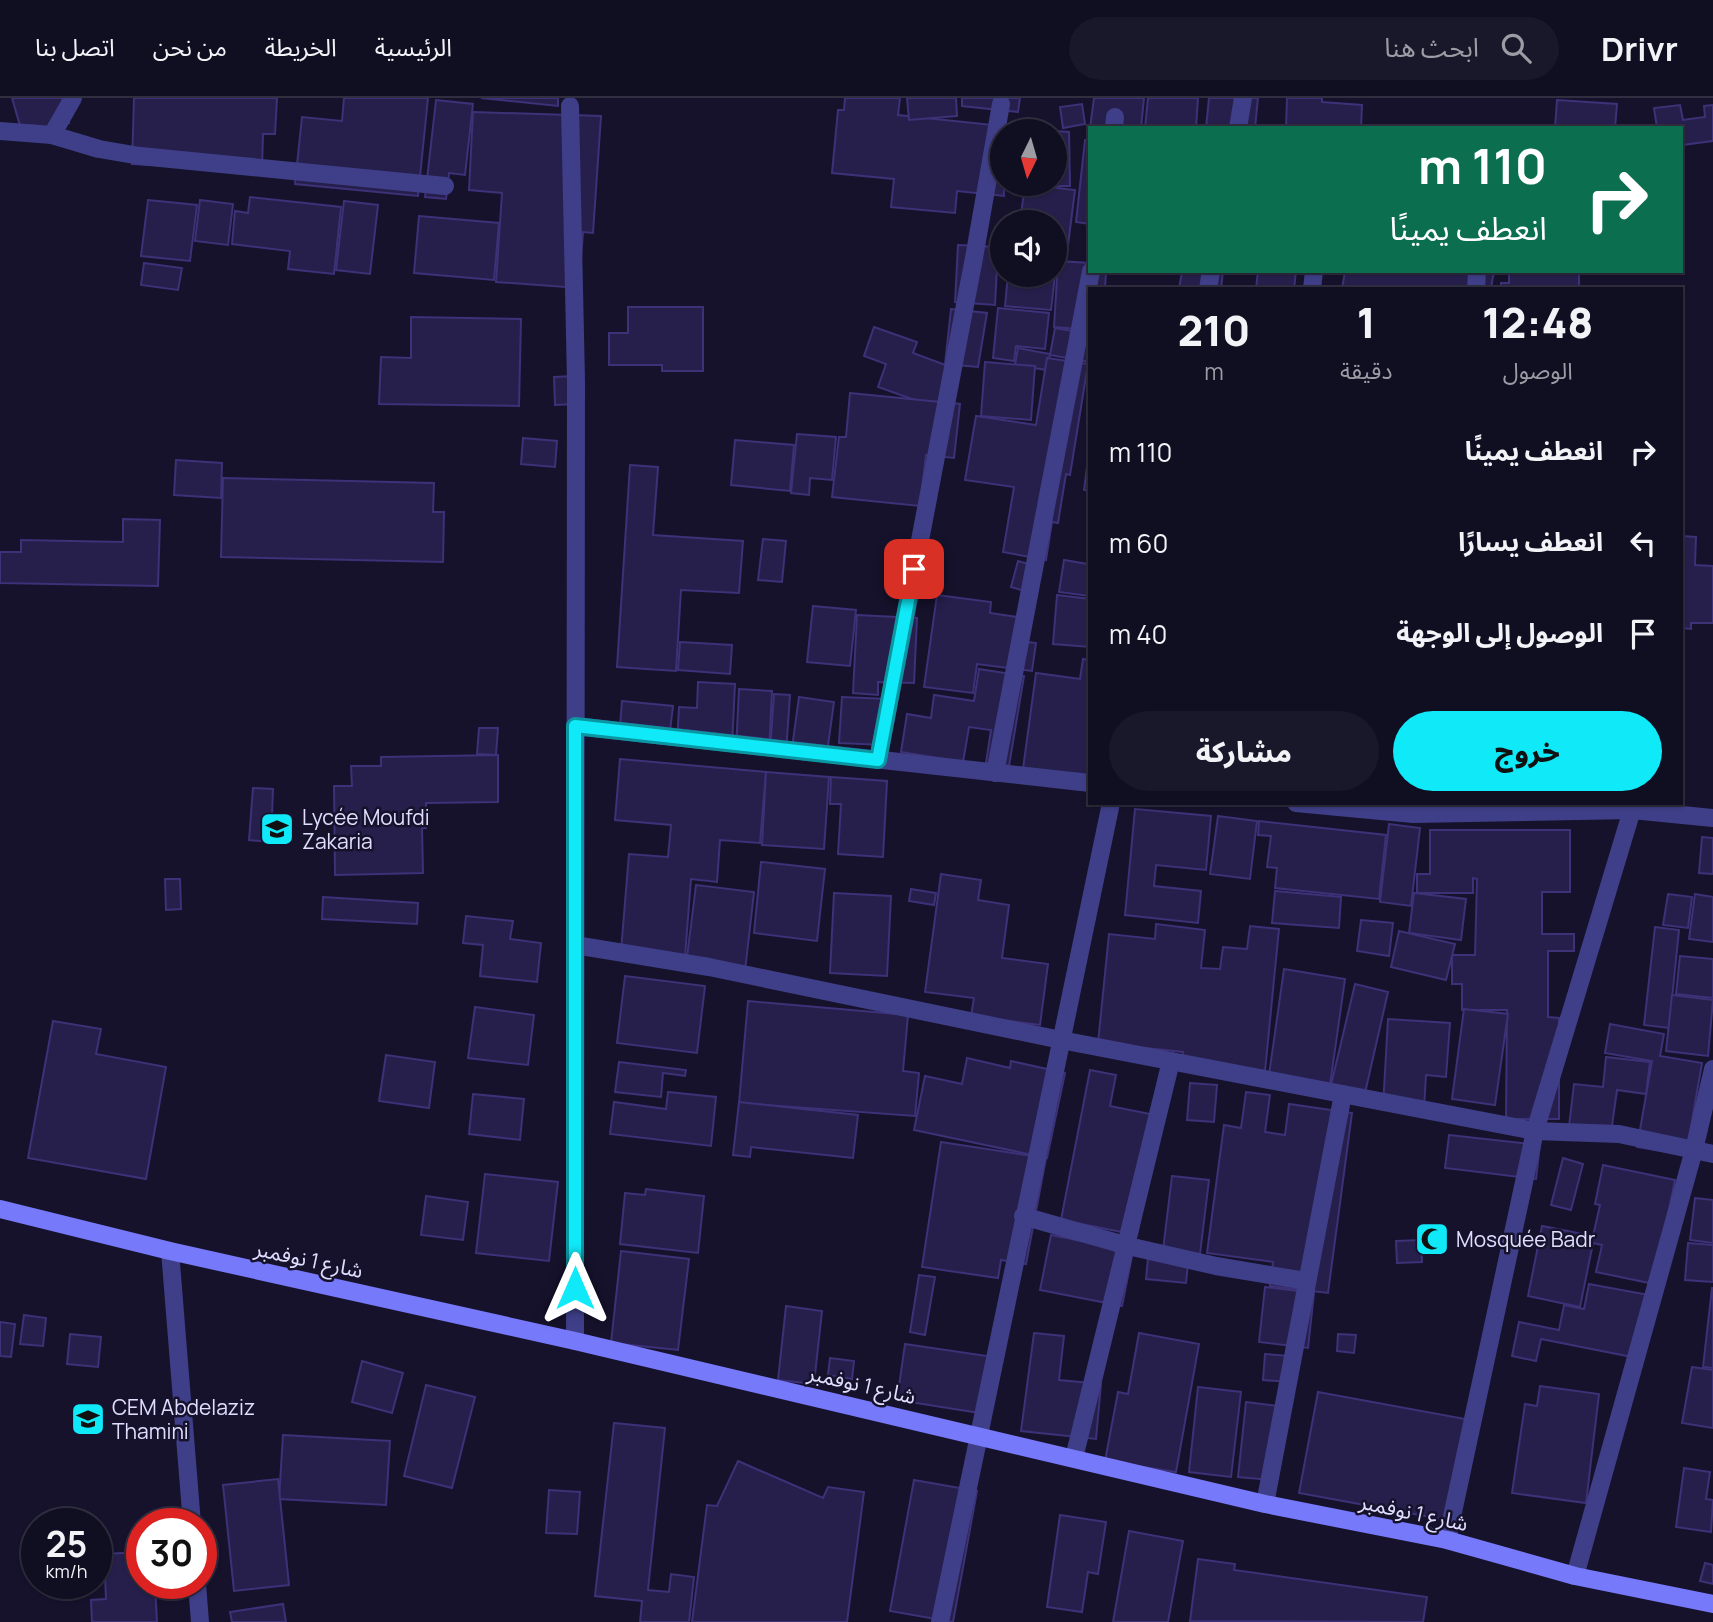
<!DOCTYPE html>
<html lang="ar">
<meta charset="utf-8">
<style>
:root{--surface:#100e21;--page:#19172a;--text:#f1f3f6;--muted:#9c9ca5;--line:#302e3f;--accent:#0fe9f8}
body{margin:0;font-family:Manrope,"Noto Sans Arabic",sans-serif;background:var(--page);color:var(--text);direction:rtl;height:100vh;display:flex;flex-direction:column;font-size:26px;white-space:nowrap}
*{box-sizing:border-box;margin:0}
p{font-size:23px;color:var(--muted)}
.icon{flex:none;width:38px;height:38px;fill:none;stroke:currentColor;stroke-width:2;stroke-linecap:round;stroke-linejoin:round}
.map{position:relative;flex:1;overflow:hidden;direction:ltr}
.side{position:absolute;left:1088px;top:189px;width:595px;height:518px;display:flex;flex-direction:column;background:var(--surface);border-radius:0px;box-shadow:0 2px 5px #0004,0 0 0 2px var(--line);direction:rtl}
.side>*{flex:none}
.guide{position:absolute;left:1088px;top:28px;width:595px;height:147px;border-radius:0px;box-shadow:0 2px 5px #0004,0 0 0 2px var(--line);direction:rtl;background:#0b6e4f;color:#fff;overflow:hidden}
.needle{width:46px;rotate:185deg}
.buttons{position:absolute;left:990px;top:21px;display:grid;gap:14px}
.buttons a{display:grid;place-items:center;width:77px;height:77px;border-radius:50%;background:var(--surface);box-shadow:0 2px 5px #0004,0 0 0 2px var(--line);font-size:35px}
.speed{position:absolute;left:21px;top:1410px;display:flex;gap:14px;font-size:35px;font-weight:700;text-align:center}
.speed>*{display:grid;place-content:center;width:91px;height:91px;border-radius:50%;background:var(--surface);box-shadow:0 2px 5px #0004,0 0 0 2px var(--line);line-height:1}
.speed small{font-size:18px;font-weight:400}
.speed .limit{border:10px solid #d22;background:#fff;color:#111}
.pin{position:absolute;display:grid;place-items:center;width:60px;height:60px;color:#fff;margin:-30px;border-radius:14px;box-shadow:0 4px 10px #0006}
.me{position:absolute;width:77px;margin:-38px;rotate:0deg;stroke-linejoin:round;filter:drop-shadow(0 0 5px #0008)}
.turn{display:flex;align-items:center;gap:24px;height:147px;padding:0 21px;font-size:32px}
.turn .icon{width:91px;height:91px;stroke-width:2.5}
.turn b{display:block;font-size:49px;line-height:60px}
.eta{display:flex;justify-content:space-evenly;align-items:center;height:119px;text-align:center}
.eta b{font-size:42px;font-weight:800;line-height:49px}
.cta{display:flex;gap:14px;margin-top:auto;padding:14px 21px}
.cta a{flex:1;height:80px;border-radius:42px;background:var(--accent);color:#111;font-size:28px;font-weight:800;line-height:80px;text-align:center}
.cta a+a{background:var(--page);color:var(--text)}
ul{padding:0;list-style:none}
li{display:flex;align-items:center;gap:21px;height:91px;padding:0 21px}
li div{flex:1}
li b{display:block;font-size:26px}
li em{font-style:normal}
header{display:flex;align-items:center;gap:42px;box-sizing:border-box;height:98px;padding:0 35px;background:var(--surface);border-bottom:2px solid var(--line)}
header strong{font-size:33px}
nav{display:flex;gap:38px;margin-inline-start:auto;font-size:24px}
.search{width:490px;height:63px;background:var(--page);display:flex;align-items:center;gap:18px;box-sizing:border-box;padding:0 24px;border-radius:38px;color:var(--muted);font-size:26px}
.map>svg:first-child{display:block}
.building{fill:#261f4c;stroke:#3d3177;stroke-width:2}
.lines{fill:none;stroke-linecap:round;stroke-linejoin:round}
.minor{stroke:#3f3f89;stroke-width:18}
.secondary{stroke:#7779fb;stroke-width:18}
.route-casing{stroke:#0a97a1;stroke-width:18}
.route{stroke:#0fe9f8;stroke-width:12}
.labels{text-anchor:middle;dominant-baseline:central;stroke-width:5;stroke-linejoin:round;paint-order:stroke}
.poi-label{font-size:21px;fill:#e0defe;stroke:#16122c;text-anchor:start}
.street-label{font-size:21px;fill:#e0defe;stroke:#16122c}
</style>
<header>
<strong>Drivr</strong>
<div class="search"><svg class="icon" aria-label="search" viewBox="0 0 24 24"><circle cx="10" cy="10" r="6"/><path d="M15 15l6 6"/></svg>ابحث هنا</div>
<nav><a>الرئيسية</a><a>الخريطة</a><a>من نحن</a><a>اتصل بنا</a></nav>
</header>
<div class="map">
<svg width="1713" height="1524" viewBox="0 0 1713 1524">
<rect width="100%" height="100%" fill="#16122c"/>
<g class="building">
<polygon points="12,0 62,0 69,25 23,38"/>
<polygon points="134,0 277,0 275,36 263,36 262,72 132,66"/>
<polygon points="344,0 428,0 418,98 295,86 302,19 342,23"/>
<polygon points="481,0 558,0 558,8"/>
<polygon points="845,0 900,0 898,17 1012,29 1011,33 1003,33 1004,98 957,93 955,115 891,109 894,81 832,75 838,12 844,12"/>
<polygon points="907,0 956,0 957,18 909,22"/>
<polygon points="962,0 1020,0 1018,14 962,8"/>
<polygon points="1094,0 1144,0 1141,30 1090,30"/>
<polygon points="1148,0 1198,0 1196,30 1145,30"/>
<polygon points="1209,0 1258,0 1255,30 1206,30"/>
<polygon points="1287,0 1322,0 1322,4 1362,7 1361,30 1286,30"/>
<polygon points="436,2 473,6 465,77 449,75 446,101 425,99"/>
<polygon points="1557,2 1617,6 1615,30 1555,30"/>
<polygon points="1082,6 1085,26 1063,30 1060,9"/>
<polygon points="1680,7 1683,22 1705,19 1704,8 1713,7 1713,43 1682,47 1682,30 1657,30 1654,10"/>
<polygon points="473,14 601,18 593,135 583,134 579,190 496,184 502,95 469,92"/>
<polygon points="1055,33 1069,34 1070,88 1048,88 1055,86"/>
<polygon points="1085,42 1090,42 1090,126 1076,124"/>
<polygon points="1025,86 1075,92 1066,163 1055,162 1055,124 1020,124"/>
<polygon points="250,99 341,109 334,176 288,171 290,153 232,146 235,113 248,115"/>
<polygon points="148,102 197,107 190,163 141,158"/>
<polygon points="200,102 233,106 228,147 195,143"/>
<polygon points="344,103 378,107 370,176 336,172"/>
<polygon points="419,118 499,125 494,182 414,175"/>
<polygon points="958,147 998,149 995,207 955,204"/>
<polygon points="1058,163 1090,165 1090,173 1106,173 1105,191 1090,191 1090,232 1054,229"/>
<polygon points="144,165 182,170 178,192 141,187"/>
<polygon points="1182,173 1223,173 1221,191 1179,191"/>
<polygon points="1258,173 1296,173 1294,191 1256,191"/>
<polygon points="1345,173 1494,173 1491,190 1483,191 1342,191"/>
<polygon points="1509,173 1579,173 1579,191 1501,191 1501,185 1509,185"/>
<polygon points="1008,177 1055,177 1051,212 1005,208"/>
<polygon points="628,209 703,209 703,273 662,273 662,267 609,267 609,235 628,235"/>
<polygon points="998,210 1049,215 1045,251 1016,248 1014,263 993,260"/>
<polygon points="951,211 987,215 978,269 945,266"/>
<polygon points="411,219 521,221 519,308 379,306 381,259 411,260"/>
<polygon points="874,229 917,244 913,255 951,269 937,310 878,289 886,266 864,258"/>
<polygon points="1055,230 1090,236 1090,264 1050,257"/>
<polygon points="1018,250 1050,256 1047,272 1015,267"/>
<polygon points="1047,260 1088,266 1070,377 1066,376 1058,425 1052,424 1046,462 1003,454 1014,389 965,382 976,318 1036,327"/>
<polygon points="985,264 1035,268 1031,322 981,318"/>
<polygon points="574,278 576,306 555,307 554,279"/>
<polygon points="850,295 960,306 954,360 926,357 920,408 832,399 839,339 846,339"/>
<polygon points="797,336 836,339 832,382 810,380 809,397 791,395"/>
<polygon points="523,340 557,343 555,369 521,366"/>
<polygon points="735,342 794,347 790,393 731,387"/>
<polygon points="1090,346 1090,393 1084,392"/>
<polygon points="176,362 222,365 221,400 174,397"/>
<polygon points="630,367 658,369 653,437 743,443 739,495 681,492 676,573 617,569"/>
<polygon points="223,380 434,385 433,414 444,414 443,464 221,459"/>
<polygon points="123,421 160,422 158,488 0,485 0,454 21,454 21,442 123,444"/>
<polygon points="1682,438 1696,439 1695,467 1713,468 1713,525 1691,525 1691,531 1682,530"/>
<polygon points="763,441 786,443 782,484 758,482"/>
<polygon points="1090,446 1090,498 1059,494 1064,462 1088,466"/>
<polygon points="1018,463 1042,470 1035,496 1011,489"/>
<polygon points="937,497 991,504 990,515 1024,520 1020,543 1036,545 1032,573 977,566 973,595 924,589"/>
<polygon points="1057,497 1090,501 1090,549 1053,546"/>
<polygon points="813,508 856,512 850,568 807,564"/>
<polygon points="857,517 917,520 914,585 878,584 878,597 853,595"/>
<polygon points="680,544 732,547 730,576 678,572"/>
<polygon points="1083,561 1090,562 1090,680 1023,671 1036,575 1080,581"/>
<polygon points="979,571 1024,578 1009,668 986,665 991,632 969,629 963,664 901,654 907,616 931,620 934,597 974,603"/>
<polygon points="698,584 735,586 732,648 677,645 679,609 697,610"/>
<polygon points="739,591 772,593 769,654 736,653"/>
<polygon points="774,596 790,597 786,655 770,654"/>
<polygon points="799,599 834,604 827,655 792,650"/>
<polygon points="842,599 888,601 885,647 839,645"/>
<polygon points="622,603 673,608 670,633 620,628"/>
<polygon points="479,630 498,630 496,657 477,656"/>
<polygon points="498,657 498,704 426,705 426,730 422,730 423,775 335,777 334,688 352,688 351,668 381,668 381,659"/>
<polygon points="620,661 766,674 760,745 720,742 717,784 691,781 685,859 621,853 629,756 668,759 671,727 615,722"/>
<polygon points="766,674 829,679 824,751 762,747"/>
<polygon points="831,679 887,683 883,759 838,756 841,706 830,706"/>
<polygon points="253,690 273,691 271,744 249,742"/>
<polygon points="1135,711 1211,718 1206,772 1156,767 1154,788 1201,793 1198,825 1125,817"/>
<polygon points="1218,718 1257,723 1250,781 1210,776"/>
<polygon points="1259,723 1386,737 1379,801 1275,790 1277,770 1267,769 1271,738 1258,737"/>
<polygon points="1389,726 1420,730 1411,808 1380,804"/>
<polygon points="1430,732 1570,732 1570,794 1542,794 1542,836 1574,836 1574,853 1548,853 1548,919 1559,920 1559,1021 1506,1021 1507,912 1462,912 1462,886 1452,886 1452,857 1475,857 1477,781 1473,780 1473,795 1417,795 1417,776 1430,776"/>
<polygon points="1702,739 1713,740 1713,776 1699,775"/>
<polygon points="761,764 825,771 817,843 754,835"/>
<polygon points="941,776 981,782 978,802 1009,807 1002,860 1048,866 1040,927 971,918 974,900 925,894"/>
<polygon points="165,781 180,781 181,811 166,812"/>
<polygon points="696,787 754,794 745,873 686,867"/>
<polygon points="911,791 936,795 934,807 909,803"/>
<polygon points="1275,793 1341,799 1339,830 1272,825"/>
<polygon points="834,795 891,798 887,878 830,875"/>
<polygon points="1414,795 1466,801 1461,842 1409,835"/>
<polygon points="1668,796 1692,799 1688,830 1663,827"/>
<polygon points="1695,796 1713,799 1713,844 1689,841"/>
<polygon points="323,799 418,805 417,826 322,821"/>
<polygon points="466,818 513,823 510,841 541,845 537,884 480,878 483,847 463,845"/>
<polygon points="1361,822 1393,825 1389,858 1357,853"/>
<polygon points="1156,826 1205,832 1201,870 1220,871 1223,849 1247,851 1250,828 1279,831 1265,973 1182,965 1183,954 1098,945 1109,836 1155,841"/>
<polygon points="1655,829 1679,832 1669,930 1644,927"/>
<polygon points="1399,833 1455,846 1446,882 1391,869"/>
<polygon points="1680,858 1713,861 1713,900 1676,896"/>
<polygon points="1284,871 1345,881 1330,987 1269,977"/>
<polygon points="625,878 705,888 697,955 617,945"/>
<polygon points="1355,886 1388,894 1365,995 1331,987"/>
<polygon points="1672,897 1713,902 1708,958 1666,953"/>
<polygon points="748,903 908,917 903,973 919,975 915,1018 739,1005"/>
<polygon points="475,909 534,917 528,967 468,960"/>
<polygon points="1464,911 1508,916 1495,1007 1452,1001"/>
<polygon points="1388,921 1450,925 1446,979 1426,977 1424,1011 1383,1009"/>
<polygon points="53,923 101,931 96,956 166,969 146,1081 28,1060"/>
<polygon points="1610,926 1664,936 1660,958 1702,965 1686,1057 1637,1049 1652,963 1605,955"/>
<polygon points="386,957 435,964 429,1010 379,1003"/>
<polygon points="1606,959 1650,964 1646,996 1617,992 1610,1042 1568,1037 1574,986 1603,989"/>
<polygon points="967,960 1010,970 1011,963 1065,975 1047,1060 914,1032 925,978 962,986"/>
<polygon points="619,964 686,972 685,978 663,975 661,999 615,994"/>
<polygon points="1090,972 1116,977 1110,1008 1160,1018 1137,1137 1061,1122"/>
<polygon points="1190,985 1217,987 1214,1024 1187,1022"/>
<polygon points="668,994 716,999 711,1048 610,1036 614,1004 666,1011"/>
<polygon points="1246,994 1270,997 1265,1034 1285,1037 1289,1006 1352,1015 1328,1195 1270,1188 1273,1164 1207,1155 1224,1027 1241,1030"/>
<polygon points="473,996 524,1001 520,1042 469,1036"/>
<polygon points="739,1004 858,1017 853,1060 751,1049 750,1059 733,1057"/>
<polygon points="1449,1037 1540,1047 1536,1081 1445,1070"/>
<polygon points="941,1044 1046,1060 1026,1166 1001,1162 998,1180 922,1169"/>
<polygon points="1563,1060 1583,1066 1571,1112 1551,1107"/>
<polygon points="1603,1067 1675,1082 1654,1186 1596,1174 1602,1147 1593,1145 1580,1209 1528,1198 1542,1128 1593,1138 1600,1107 1595,1106"/>
<polygon points="485,1076 558,1084 549,1163 476,1155"/>
<polygon points="1172,1078 1209,1082 1200,1156 1189,1155 1186,1185 1146,1181 1149,1150 1163,1152"/>
<polygon points="646,1091 704,1098 698,1155 620,1146 625,1095 645,1097"/>
<polygon points="426,1098 468,1104 463,1142 421,1137"/>
<polygon points="1695,1100 1713,1102 1713,1145 1690,1142"/>
<polygon points="1051,1137 1133,1153 1122,1208 1040,1192"/>
<polygon points="1421,1142 1422,1164 1397,1165 1396,1143"/>
<polygon points="1688,1145 1713,1147 1713,1184 1685,1182"/>
<polygon points="621,1153 689,1161 678,1252 611,1245"/>
<polygon points="919,1177 935,1179 925,1237 910,1234"/>
<polygon points="1589,1186 1649,1197 1637,1260 1541,1241 1536,1263 1512,1258 1519,1224 1559,1232 1564,1207 1584,1211"/>
<polygon points="1265,1189 1314,1195 1308,1250 1259,1244"/>
<polygon points="1712,1190 1713,1190 1713,1270 1703,1269"/>
<polygon points="786,1208 822,1213 814,1286 778,1282"/>
<polygon points="24,1217 46,1220 43,1248 20,1246"/>
<polygon points="0,1224 15,1226 11,1259 0,1258"/>
<polygon points="1034,1235 1064,1238 1059,1282 1101,1286 1096,1341 1021,1333"/>
<polygon points="1139,1235 1199,1246 1176,1374 1105,1363 1118,1294 1128,1296"/>
<polygon points="70,1236 101,1239 98,1269 67,1266"/>
<polygon points="1338,1236 1356,1237 1354,1255 1337,1253"/>
<polygon points="905,1246 994,1259 986,1316 897,1302"/>
<polygon points="1265,1256 1290,1258 1288,1284 1263,1282"/>
<polygon points="830,1260 854,1263 852,1281 828,1277"/>
<polygon points="362,1263 403,1275 392,1315 352,1304"/>
<polygon points="1692,1269 1713,1272 1713,1330 1682,1325"/>
<polygon points="426,1287 475,1299 452,1390 404,1378"/>
<polygon points="1540,1288 1599,1296 1586,1405 1512,1395 1525,1306 1537,1308"/>
<polygon points="1198,1289 1241,1294 1231,1379 1189,1374"/>
<polygon points="1318,1294 1476,1323 1458,1424 1299,1395"/>
<polygon points="1246,1304 1279,1308 1271,1382 1238,1379"/>
<polygon points="614,1325 665,1330 648,1492 669,1494 671,1476 694,1479 689,1524 640,1524 642,1503 595,1498"/>
<polygon points="283,1337 390,1343 386,1407 279,1401"/>
<polygon points="738,1363 823,1400 828,1389 864,1394 847,1524 692,1524 707,1407 717,1408"/>
<polygon points="1684,1370 1710,1374 1706,1401 1713,1402 1711,1434 1676,1429"/>
<polygon points="278,1381 289,1487 234,1493 223,1387"/>
<polygon points="914,1382 977,1393 953,1524 890,1513"/>
<polygon points="549,1392 580,1394 577,1436 546,1435"/>
<polygon points="1060,1417 1106,1424 1098,1476 1088,1474 1082,1514 1047,1509"/>
<polygon points="1129,1433 1183,1443 1168,1524 1113,1524"/>
<polygon points="142,1454 142,1486 155,1486 157,1524 92,1524 91,1502 106,1501 104,1456"/>
<polygon points="1198,1461 1235,1466 1234,1472 1427,1499 1423,1524 1190,1523"/>
<polygon points="1705,1465 1713,1467 1713,1486 1700,1483"/>
<polygon points="283,1506 286,1524 232,1524 230,1514"/>
</g>
<g class="lines">
<g class="minor">
<polyline points="570,8 576,283 575,1243"/>
<polyline points="1114,30 1115,19"/>
<polyline points="1238,30 1243,0"/>
<polyline points="0,33 52,37 99,51 140,58 445,88"/>
<polyline points="52,37 73,0"/>
<polyline points="1208,191 1211,173"/>
<polyline points="1312,191 1314,173"/>
<polyline points="1476,191 1477,173"/>
<polyline points="575,628 1090,685"/>
<polyline points="878,662 974,160 1001,6"/>
<polyline points="995,675 1091,173"/>
<polyline points="1296,705 1413,716 1632,712 1713,720"/>
<polyline points="575,847 709,869 1061,942 1535,1033 1619,1036 1713,1056"/>
<polyline points="1023,1118 1128,1148 1216,1168 1306,1183"/>
<polyline points="170,1153 192,1426"/>
<polyline points="1074,1360 1171,963"/>
<polyline points="1265,1406 1343,996"/>
<polyline points="1447,1442 1535,1033 1632,712"/>
<polyline points="1575,1478 1694,1052 1713,971"/>
<polyline points="197,1486 200,1524"/>
<polyline points="940,1524 1111,705"/>
</g>
<polyline class="secondary" points="0,1111 170,1153 575,1243 1265,1406 1447,1442 1575,1478 1713,1506"/>
</g>
<g class="lines">
<g class="route-casing">
<polyline id="route" points="575,1190 575,628 878,662 914,471"/>
</g>
<use href="#route" class="route"/>
</g>
<defs>
<g id="school-square" transform="scale(1.75)"><rect x="-9" y="-9" width="18" height="18" rx="4" fill="#0fe9f8" stroke="#16122c"/><path d="M0-5L7-2L0 1L-7-2ZM-4 1L0 2.5L4 1V4Q0 6-4 4Z" fill="#111"/></g>
<g id="mosque-square" transform="scale(1.75)"><rect x="-9" y="-9" width="18" height="18" rx="4" fill="#0fe9f8" stroke="#16122c"/><path d="M3.5-4.9A6 6 0 1 0 3.5 4.9A5 5 0 1 1 3.5-4.9Z" fill="#111"/></g>
</defs>
<g fill-rule="evenodd">
<use href="#school-square" x="277" y="731"/>
<use href="#mosque-square" x="1432" y="1141"/>
<use href="#school-square" x="88" y="1321"/>
</g>
<g class="labels">
<g class="poi-label">
<text x="302" y="719">Lycée Moufdi<tspan x="302" dy="24">Zakaria</tspan></text>
<text x="1456" y="1141">Mosquée Badr</text>
<text x="112" y="1309">CEM Abdelaziz<tspan x="112" dy="24">Thamini</tspan></text>
</g>
<g class="street-label">
<text transform="translate(309 1161) rotate(12)">شارع 1 نوفمبر</text>
<text transform="translate(862 1286) rotate(13)">شارع 1 نوفمبر</text>
<text transform="translate(1414 1414) rotate(12)">شارع 1 نوفمبر</text>
</g>
</g>
</svg>
<div class="buttons">
<a><svg class="needle" viewBox="-14 -14 28 28"><path d="M0-13l5 13h-10z" fill="#e53935"/><path d="M0 13l5-13h-10z" fill="#9c9ca5"/></svg></a>
<a><svg class="icon" aria-label="sound" viewBox="0 0 24 24"><path d="M4 9h4l5-4v14l-5-4H4zM17 9q2 3 0 6"/></svg></a>
</div>
<div class="speed"><div>25<small>km/h</small></div><div class="limit">30</div></div>
<div class="pin" style="left:914px;top:471px;background:#d93025"><svg class="icon" aria-label="arrive" viewBox="0 0 24 24"><path d="M6 21V4h12l-3 4 3 4H6"/></svg></div>
<svg class="me" style="left:575px;top:1190px" viewBox="-20 -20 40 40"><path d="M0-17L14 15 0 8-14 15z" fill="#0fe9f8" stroke="#fff" stroke-width="4"/></svg>
<div class="guide">
<div class="turn"><svg class="icon" aria-label="right" viewBox="0 0 24 24"><path d="M7 20v-9h11M14 6l5 5-5 5"/></svg><div><b>110 m</b>انعطف يمينًا</div></div>
</div>
<section class="side">
<div class="eta">
<div><b>12:48</b><p>الوصول</p></div>
<div><b>1</b><p>دقيقة</p></div>
<div><b>210</b><p>m</p></div>
</div>
<ul>
<li><svg class="icon" aria-label="right" viewBox="0 0 24 24"><path d="M7 20v-9h11M14 6l5 5-5 5"/></svg><div><b>انعطف يمينًا</b></div><em>110 m</em></li>
<li><svg class="icon" aria-label="left" viewBox="0 0 24 24"><path d="M17 20v-9H6M10 6l-5 5 5 5"/></svg><div><b>انعطف يسارًا</b></div><em>60 m</em></li>
<li><svg class="icon" aria-label="arrive" viewBox="0 0 24 24"><path d="M6 21V4h12l-3 4 3 4H6"/></svg><div><b>الوصول إلى الوجهة</b></div><em>40 m</em></li>
</ul>
<div class="cta"><a>خروج</a><a>مشاركة</a></div>
</section>
</div>
